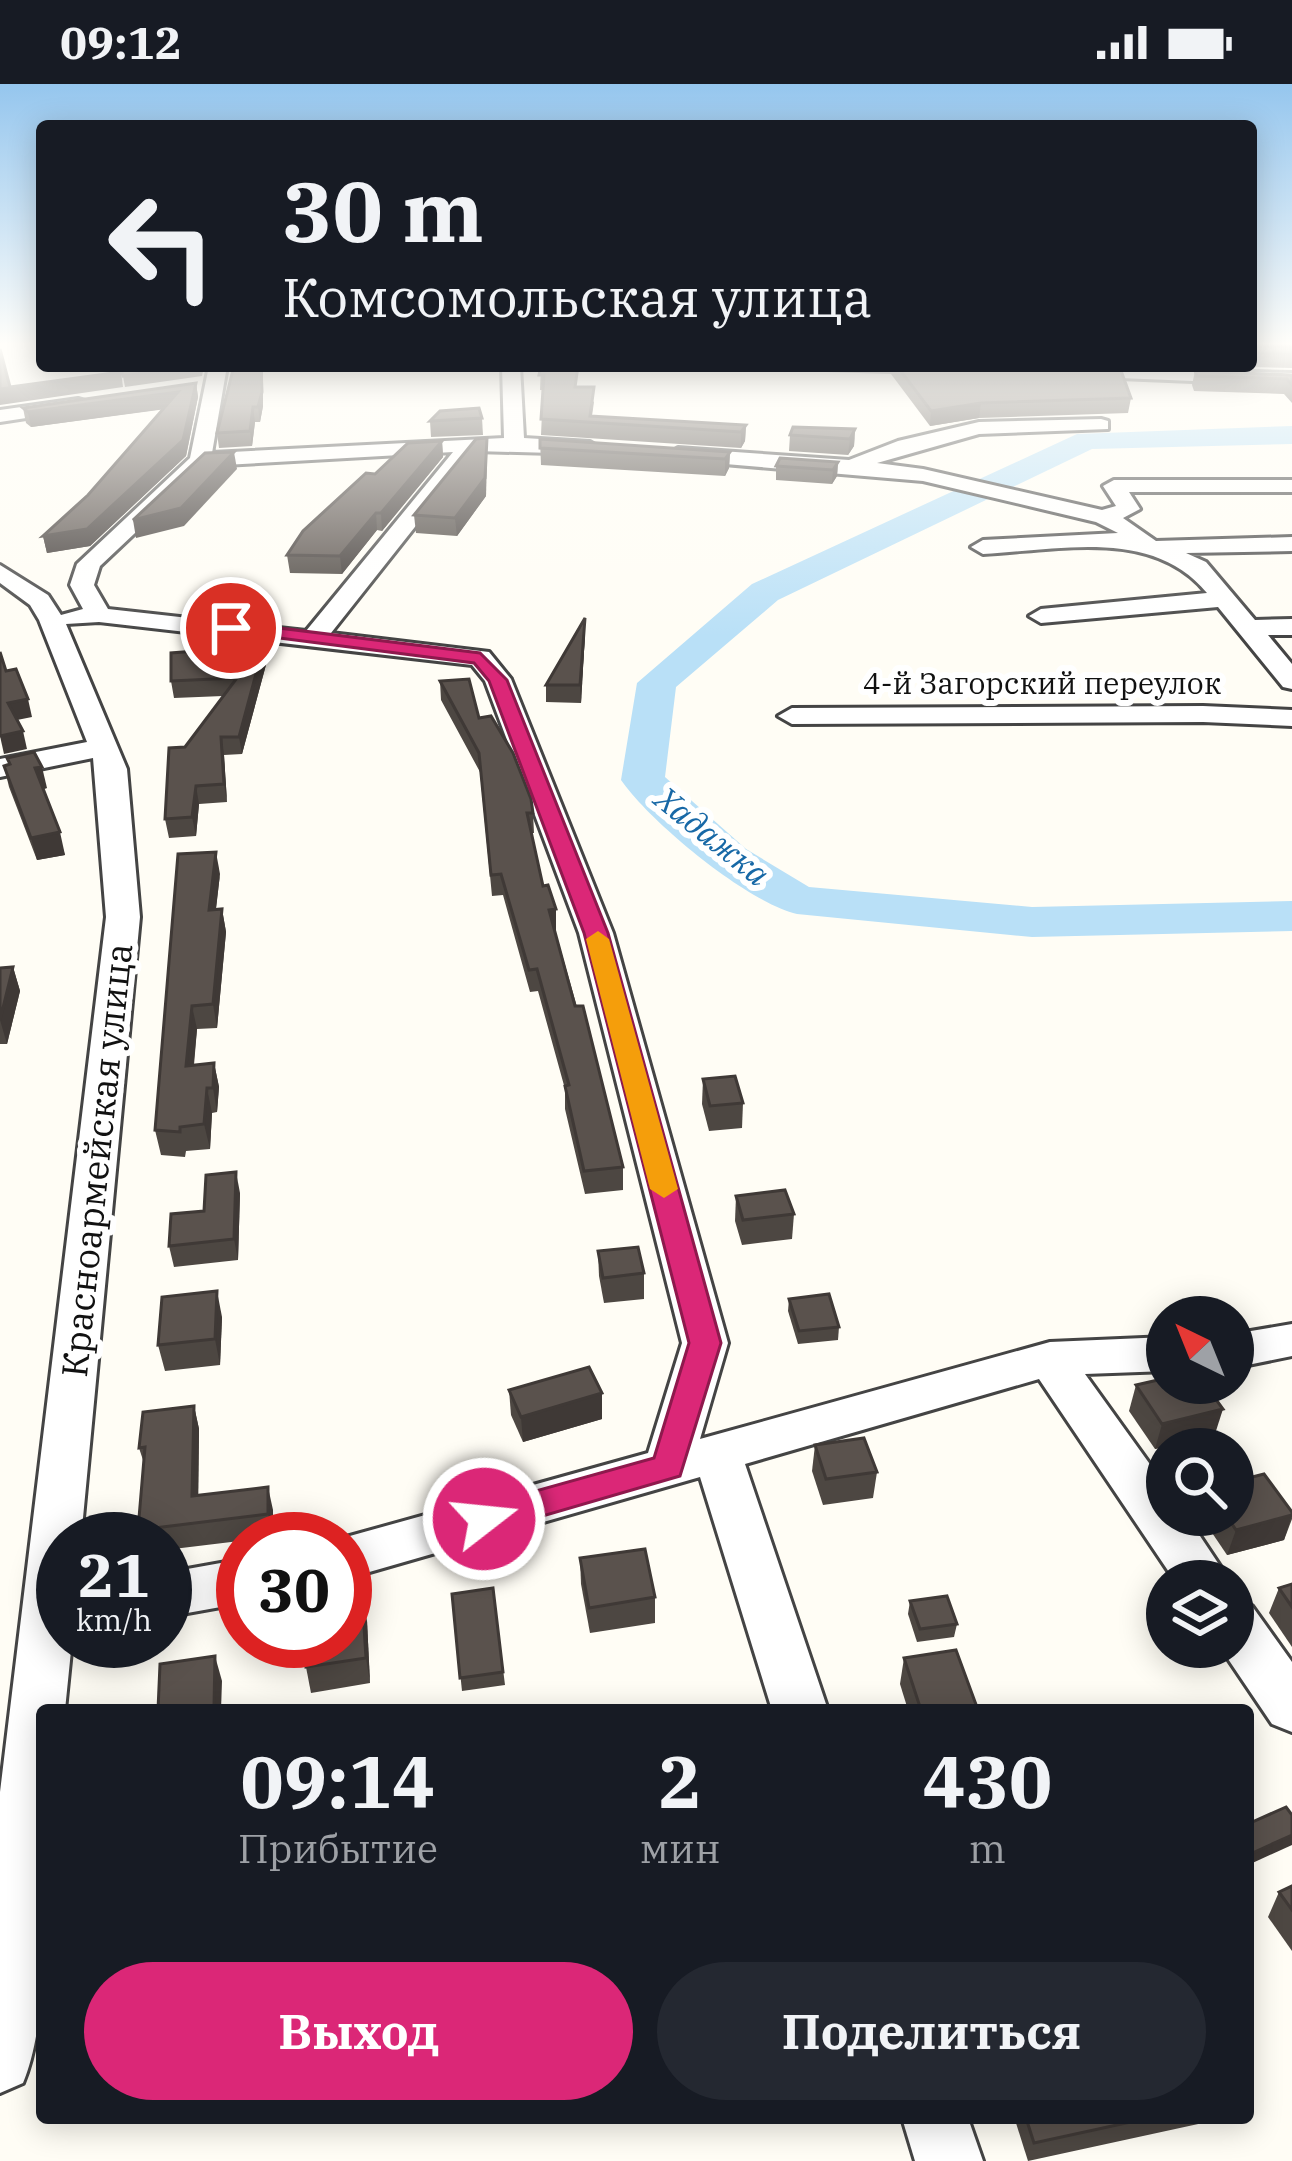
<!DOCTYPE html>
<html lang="ru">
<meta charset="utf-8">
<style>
:root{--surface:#171b24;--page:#242831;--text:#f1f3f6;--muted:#9ea1a6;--accent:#db2777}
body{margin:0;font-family:"IBM Plex Serif",serif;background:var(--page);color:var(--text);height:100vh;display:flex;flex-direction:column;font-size:45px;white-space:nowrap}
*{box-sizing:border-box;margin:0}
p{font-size:39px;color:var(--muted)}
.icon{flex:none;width:66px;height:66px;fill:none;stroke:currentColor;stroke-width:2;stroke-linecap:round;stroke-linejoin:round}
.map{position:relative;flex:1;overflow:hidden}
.side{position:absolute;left:36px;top:1620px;width:1218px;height:420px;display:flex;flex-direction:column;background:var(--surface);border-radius:12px;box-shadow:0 6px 30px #0003}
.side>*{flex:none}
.guide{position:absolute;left:36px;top:36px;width:1221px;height:252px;border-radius:12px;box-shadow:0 6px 30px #0003;background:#171b24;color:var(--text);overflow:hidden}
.needle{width:78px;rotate:317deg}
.tools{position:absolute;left:1146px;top:1212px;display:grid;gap:24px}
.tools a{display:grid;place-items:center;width:108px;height:108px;border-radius:50%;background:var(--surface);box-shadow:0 6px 30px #0003;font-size:60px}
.speed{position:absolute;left:36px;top:1428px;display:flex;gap:24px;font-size:60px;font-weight:700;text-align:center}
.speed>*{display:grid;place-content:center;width:156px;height:156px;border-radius:50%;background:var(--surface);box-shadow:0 6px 30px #0003;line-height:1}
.speed small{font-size:30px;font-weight:400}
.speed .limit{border:18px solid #d22;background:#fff;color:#111}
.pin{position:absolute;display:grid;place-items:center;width:102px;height:102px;color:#fff;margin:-51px;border:6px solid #fff;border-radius:50%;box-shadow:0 3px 12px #0007}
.me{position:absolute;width:132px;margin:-66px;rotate:74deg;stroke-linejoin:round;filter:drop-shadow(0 0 9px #0008)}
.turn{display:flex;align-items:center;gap:42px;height:252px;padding:0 48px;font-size:54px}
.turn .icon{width:156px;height:156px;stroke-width:2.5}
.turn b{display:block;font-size:84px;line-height:102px}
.eta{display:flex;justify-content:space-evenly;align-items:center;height:204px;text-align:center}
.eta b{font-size:72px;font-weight:700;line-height:84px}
.cta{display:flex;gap:24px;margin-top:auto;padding:24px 48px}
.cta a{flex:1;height:138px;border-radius:72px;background:var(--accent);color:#fff;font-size:48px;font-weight:700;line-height:138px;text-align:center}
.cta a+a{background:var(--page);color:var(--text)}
.status{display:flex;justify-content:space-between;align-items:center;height:84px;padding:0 60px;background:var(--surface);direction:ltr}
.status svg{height:33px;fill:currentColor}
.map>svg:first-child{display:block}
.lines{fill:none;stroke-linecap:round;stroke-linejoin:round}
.river{fill:#b9e0f7;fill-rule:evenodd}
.minor-casing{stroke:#444;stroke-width:6}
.minor{fill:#fff;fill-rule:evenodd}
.wall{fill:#4d4742}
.shaded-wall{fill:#3f3936}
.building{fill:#5a524d;stroke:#3f3936;stroke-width:3}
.route{fill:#db2777;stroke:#8e194d;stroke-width:3}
.slow{fill:#f59e0b}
.labels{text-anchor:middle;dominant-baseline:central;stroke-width:12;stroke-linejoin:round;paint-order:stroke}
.far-street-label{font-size:30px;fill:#111;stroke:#fff}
.far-water-label{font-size:33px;font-style:italic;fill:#1768a6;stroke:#fff}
.street-label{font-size:36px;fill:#111;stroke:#fff}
</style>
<div class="status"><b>09:12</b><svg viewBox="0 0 49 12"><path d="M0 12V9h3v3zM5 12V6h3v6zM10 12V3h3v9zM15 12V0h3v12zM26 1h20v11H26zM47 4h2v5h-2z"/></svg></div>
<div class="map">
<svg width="1292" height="2077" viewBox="0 0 1292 2077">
<rect width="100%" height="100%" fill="#fffdf5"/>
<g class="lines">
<path class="river" d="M1292 342V360L1092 365 778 516 676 603 665 693 746 765 809 803 1032 823 1292 817V847L1032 853 797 830C747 818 651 739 621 696L637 599 752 500 1077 350Z"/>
<g class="minor-casing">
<g id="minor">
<path d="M209 282H227L212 369 504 354 502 282H520L524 354 590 358 600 364 590 370 475 367 331 549 489 568 511 595 613 849 728 1259 700 1355 1050 1258 1167 1253V1287L1085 1290 1167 1404V1431H1186L1230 1497H1175L1039 1295 745 1380 828 1626H772L700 1393 345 1495V1455H339L648 1369 682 1259 579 849 485 597 472 581 99 538 66 540 127 685 140 833 81 1455H63V1557H72L65 1626H42C42 1722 58 1916 23 1999L0 2009V1708L106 833 93 674 0 693V675L87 658 39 536 30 521 0 499V481L48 511 61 531 83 525 70 501 77 480 190 374ZM453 368 306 547 108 525 94 501 100 482 206 382Z"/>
<polygon points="1077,283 1292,289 1292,301 1071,292 1071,284"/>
<polygon points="78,315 85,317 85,325 0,338 0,326"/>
<path d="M1101 335 1108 337V345L979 350 877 379 923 385 1102 426 1116 422 1103 402 1114 396H1292V408H1129L1140 425 1123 434 1156 457 1292 453V467L1186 469 1206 478 1255 536 1292 535V551H1268L1292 580V605L1283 603 1218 523 1041 539 1029 532 1041 525 1207 509C1153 443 1059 466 983 470L971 463 983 456 1118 449 1096 438 923 397 678 376 668 370 678 364 849 376 898 357 979 338Z"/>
<polygon points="1203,622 1292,626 1292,642 1203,638 792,640 778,632 792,624"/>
<polygon points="1292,1240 1292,1272 1233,1284 1233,1250"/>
<polygon points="243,1475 243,1519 165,1533 165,1489"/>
<polygon points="1233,1515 1252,1522 1292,1578 1292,1648 1272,1640 1220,1563 1233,1563"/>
<polygon points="902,2034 968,2034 983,2077 915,2077"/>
</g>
</g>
<use href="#minor" class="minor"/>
</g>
<g class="wall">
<polygon points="1251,262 1292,262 1292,284 1219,282 1251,282"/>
<polygon points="234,282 263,322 260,338 255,338 252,362 219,364 217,349"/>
<polygon points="446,282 489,282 488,286 447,287"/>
<polygon points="541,282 577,303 594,318 592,332 746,341 745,357 741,364 541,351 543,306 540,306"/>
<polygon points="653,282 789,282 786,287 653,288"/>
<polygon points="825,282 1088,282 1131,314 1128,329 979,334 930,342 891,290 825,288"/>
<polygon points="1195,287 1292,291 1292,319 1284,310 1194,307 1192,301"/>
<polygon points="196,299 198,313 186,372 90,462 47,469 43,452 88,411 163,325 31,343 26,339 23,324"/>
<polygon points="482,334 483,351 431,353 430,337"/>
<polygon points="855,345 854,362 848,371 789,367 790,351"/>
<polygon points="487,354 486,412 457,452 416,449 414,431"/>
<polygon points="540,355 730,368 729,384 725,392 541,381"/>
<polygon points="442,357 443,373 382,447 377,446 342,490 290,489 287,471 375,390"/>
<polygon points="838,378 837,392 832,400 776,396 776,382"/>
<polygon points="585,550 581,619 546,618 546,601"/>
<polygon points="264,560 267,577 242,670 224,671 227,718 199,720 196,752 169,754 165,735 185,663 223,612 174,614 171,597 241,588"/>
<polygon points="440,597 479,634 533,729 534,749 531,749 543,802 556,825 556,846 555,846 623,1083 623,1106 585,1110 565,1025 565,1005 538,907 530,908 503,811 492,812 480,688 441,616"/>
<polygon points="4,682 47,704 43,705 65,771 37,776 9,703"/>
<polygon points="220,790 216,825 222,825 226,848 217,944 197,945 194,981 214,979 219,1003 217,1028 212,1029 210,1065 186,1067 185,1073 161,1071 155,1046"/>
<polygon points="13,883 20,907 7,960 0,960 0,884"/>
<polygon points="703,995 743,1019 742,1044 709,1047 702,1020"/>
<polygon points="240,1109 238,1176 174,1183 169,1162 204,1127"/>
<polygon points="736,1112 794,1130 792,1155 742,1161 735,1137"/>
<polygon points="598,1167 644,1189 644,1215 604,1219 599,1192"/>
<polygon points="789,1215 839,1243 838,1256 798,1260 788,1227"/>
<polygon points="222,1233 220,1281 165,1287 158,1261"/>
<polygon points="1136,1301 1215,1350 1155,1365 1129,1327"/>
<polygon points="509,1306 602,1309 602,1335 523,1358 511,1331"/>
<polygon points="194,1322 199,1345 198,1411 273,1426 273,1453 165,1466 165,1455 141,1455 138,1446 144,1379 139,1364"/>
<polygon points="815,1361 877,1388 873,1414 823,1421 812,1387"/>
<polygon points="1292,1428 1292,1435 1284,1456 1227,1471 1200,1431"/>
<polygon points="580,1474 655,1513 655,1539 590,1549 581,1500"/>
<polygon points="1292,1500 1292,1563 1269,1529 1279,1504"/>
<polygon points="493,1504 505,1601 462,1607 452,1510"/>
<polygon points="910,1517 957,1540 954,1553 917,1558 908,1530"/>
<polygon points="367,1537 370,1599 311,1609 306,1583"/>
<polygon points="904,1574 978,1626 908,1626 900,1600"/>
<polygon points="1292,1802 1292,1867 1268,1833 1279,1808"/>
<polygon points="1018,2034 1213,2034 1212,2037 1028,2077 1016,2039"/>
</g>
<g class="shaded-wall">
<polygon points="191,282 204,282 202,292 125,303 123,292"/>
<polygon points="261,282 263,282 263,322 260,338 258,323"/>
<polygon points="121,288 123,303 0,321 0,305"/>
<polygon points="196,299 198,313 186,372 90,462 47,469 43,452 87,445"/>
<polygon points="178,308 181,323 31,343 28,328"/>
<polygon points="981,319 979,334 930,342 931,327"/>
<polygon points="253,323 255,338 252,362 250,347"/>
<polygon points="746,341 745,357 741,364 741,348"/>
<polygon points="855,345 854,362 848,371 850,355"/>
<polygon points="487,354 486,412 457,452 455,434"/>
<polygon points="442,357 443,373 382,447 381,429"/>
<polygon points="234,368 237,385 184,442 136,454 133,436"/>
<polygon points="730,368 729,384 725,392 725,375"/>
<polygon points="838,378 837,392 832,400 833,386"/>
<polygon points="376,429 377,446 342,490 340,472"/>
<polygon points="585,534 585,550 581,619 580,601"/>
<polygon points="264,560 267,577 242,670 239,653"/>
<polygon points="28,615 32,633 12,637 8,619"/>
<polygon points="23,647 27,665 4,670 0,652"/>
<polygon points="221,653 224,671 227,718 224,700"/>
<polygon points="42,683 47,704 40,706 35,684"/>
<polygon points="196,702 199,720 196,752 192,733"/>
<polygon points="60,748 65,771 37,776 31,754"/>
<polygon points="216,768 220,790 213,849 209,826"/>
<polygon points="222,825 226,848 217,944 213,920"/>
<polygon points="556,825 556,846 550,847 549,826"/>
<polygon points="13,883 20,907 7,960 0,936"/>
<polygon points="192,922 197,945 191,1006 186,982"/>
<polygon points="214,979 219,1003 217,1028 213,1004"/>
<polygon points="207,1004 212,1029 210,1065 204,1040"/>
<polygon points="236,1088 240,1109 238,1176 234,1155"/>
<polygon points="217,1207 222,1233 220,1281 215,1255"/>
<polygon points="602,1309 602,1335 523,1358 521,1333"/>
<polygon points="194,1322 199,1345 198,1435 192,1412"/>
<polygon points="1223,1325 1215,1350 1155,1365 1162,1340"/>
<polygon points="268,1403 273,1426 273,1453 268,1430"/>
<polygon points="1292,1431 1284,1456 1227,1471 1236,1446"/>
<polygon points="362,1511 367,1537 370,1599 366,1574"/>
<polygon points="215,1572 222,1597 221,1626 215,1626 214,1623"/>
<polygon points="1292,1751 1292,1761 1248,1781 1248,1771"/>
</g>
<g class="building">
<polygon points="1251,262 1292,262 1292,270 1251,269"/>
<polygon points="0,265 10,303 121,288 0,305"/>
<polygon points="134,282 191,282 123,292 120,283"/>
<polygon points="234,282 261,282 262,308 258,323 253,323 250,347 217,349"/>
<polygon points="541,282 578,282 575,303 594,303 590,332 746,341 741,348 541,335 544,291 539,291"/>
<polygon points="897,282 1088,282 1120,284 1131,314 981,319 931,327"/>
<polygon points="1195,287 1292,291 1292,301 1287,295 1197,292"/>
<polygon points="196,299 183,356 87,445 43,452 88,411 178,308 28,328 23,324"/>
<polygon points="479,324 482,334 430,337 440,327"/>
<polygon points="793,343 855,345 850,355 790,351"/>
<polygon points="487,354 485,394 455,434 414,431 476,355"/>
<polygon points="540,355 730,368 725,375 540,364"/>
<polygon points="442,357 381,429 376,429 340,472 287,471 303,447 366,389 375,390 408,359"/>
<polygon points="234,368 181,424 133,436 205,369"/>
<polygon points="780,374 838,378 833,386 776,382"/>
<polygon points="585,534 580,601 546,601"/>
<polygon points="264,560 239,653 221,653 224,700 196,702 192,733 165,735 169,664 185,663 237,594 171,597 171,569 235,564 241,588"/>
<polygon points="0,568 6,587 16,585 28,615 8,619 23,647 0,652"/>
<polygon points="469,595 479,634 491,632 513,669 531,715 533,729 527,729 543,802 548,801 556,825 549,826 575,922 583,922 623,1083 584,1087 565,1002 569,1001 537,885 529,886 501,790 491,791 479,669 440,597"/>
<polygon points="34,668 42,683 35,684 60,748 31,754 4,682 10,680 7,674"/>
<polygon points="216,768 209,826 222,825 213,920 192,922 186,982 214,979 213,1004 207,1004 204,1040 180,1043 180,1048 155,1046 178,770"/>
<polygon points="13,883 0,936 0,884"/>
<polygon points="735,992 743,1019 710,1022 703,995"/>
<polygon points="236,1088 234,1155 169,1162 171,1130 204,1127 206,1091"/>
<polygon points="785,1106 794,1130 743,1136 736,1112"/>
<polygon points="638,1163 644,1189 603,1194 598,1167"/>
<polygon points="217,1207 215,1255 158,1261 162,1213"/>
<polygon points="829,1210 839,1243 799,1247 789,1215"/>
<polygon points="589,1283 602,1309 521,1333 509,1306"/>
<polygon points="1167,1294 1167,1299 1204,1299 1223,1325 1162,1340 1136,1301"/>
<polygon points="194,1322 192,1412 268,1403 268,1430 138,1446 145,1363 139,1364 143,1328"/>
<polygon points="864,1354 877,1388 826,1395 815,1361"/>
<polygon points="1264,1390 1292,1428 1292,1431 1236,1446 1226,1431 1233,1431 1233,1398"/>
<polygon points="645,1465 655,1513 589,1524 580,1474"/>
<polygon points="1292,1500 1292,1523 1279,1504"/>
<polygon points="493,1504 503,1588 460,1594 452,1510"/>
<polygon points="362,1511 366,1574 306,1583 305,1557 345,1557 345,1514"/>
<polygon points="947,1512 957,1540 920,1545 910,1517"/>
<polygon points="956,1566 978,1626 921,1626 904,1574"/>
<polygon points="215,1572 214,1623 196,1626 158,1626 160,1580"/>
<polygon points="1286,1723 1292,1731 1292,1751 1248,1771 1248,1740"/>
<polygon points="1292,1802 1292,1826 1279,1808"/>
<polygon points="1026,2034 1149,2034 1034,2059"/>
</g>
<linearGradient id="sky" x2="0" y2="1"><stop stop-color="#95c6ee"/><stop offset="0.47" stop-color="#fffefa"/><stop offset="1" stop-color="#fffefa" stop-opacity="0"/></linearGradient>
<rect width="1292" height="552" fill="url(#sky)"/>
<polygon class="route" points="231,538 480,569 507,596 608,849 721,1259 680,1392 484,1449 471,1445 466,1435 471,1425 654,1374 689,1259 584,849 489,597 474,579 225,547 222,544"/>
<polygon class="slow" points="598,847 609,855 678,1105 664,1114 650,1105 586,855"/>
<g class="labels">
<g class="far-street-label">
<text x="1042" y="598">4-й Загорский переулок</text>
</g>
<g class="far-water-label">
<text transform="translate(713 752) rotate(39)">Хадажка</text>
</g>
<g class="street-label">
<text transform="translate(96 1076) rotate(-84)">Красноармейская улица</text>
</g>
</g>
</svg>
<div class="tools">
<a><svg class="needle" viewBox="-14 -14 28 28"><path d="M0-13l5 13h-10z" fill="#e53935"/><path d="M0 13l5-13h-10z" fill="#9ea1a6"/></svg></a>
<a><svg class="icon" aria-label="search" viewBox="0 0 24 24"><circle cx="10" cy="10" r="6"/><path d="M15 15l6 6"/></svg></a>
<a><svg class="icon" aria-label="layers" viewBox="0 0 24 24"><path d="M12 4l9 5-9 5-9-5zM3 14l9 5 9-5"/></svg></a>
</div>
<div class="speed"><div>21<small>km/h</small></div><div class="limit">30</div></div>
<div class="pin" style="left:231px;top:544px;background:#d93025"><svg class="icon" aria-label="arrive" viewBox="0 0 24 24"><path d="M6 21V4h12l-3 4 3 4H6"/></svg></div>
<svg class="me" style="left:484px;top:1435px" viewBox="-20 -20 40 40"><circle r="17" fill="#db2777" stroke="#fff" stroke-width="3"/><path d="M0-11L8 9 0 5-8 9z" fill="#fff"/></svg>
<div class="guide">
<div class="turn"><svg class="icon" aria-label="left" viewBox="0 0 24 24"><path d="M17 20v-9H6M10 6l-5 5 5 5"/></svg><div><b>30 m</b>Комсомольская улица</div></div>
</div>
<section class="side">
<div class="eta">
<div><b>09:14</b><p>Прибытие</p></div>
<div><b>2</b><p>мин</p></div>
<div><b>430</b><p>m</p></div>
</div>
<div class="cta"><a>Выход</a><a>Поделиться</a></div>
</section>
</div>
